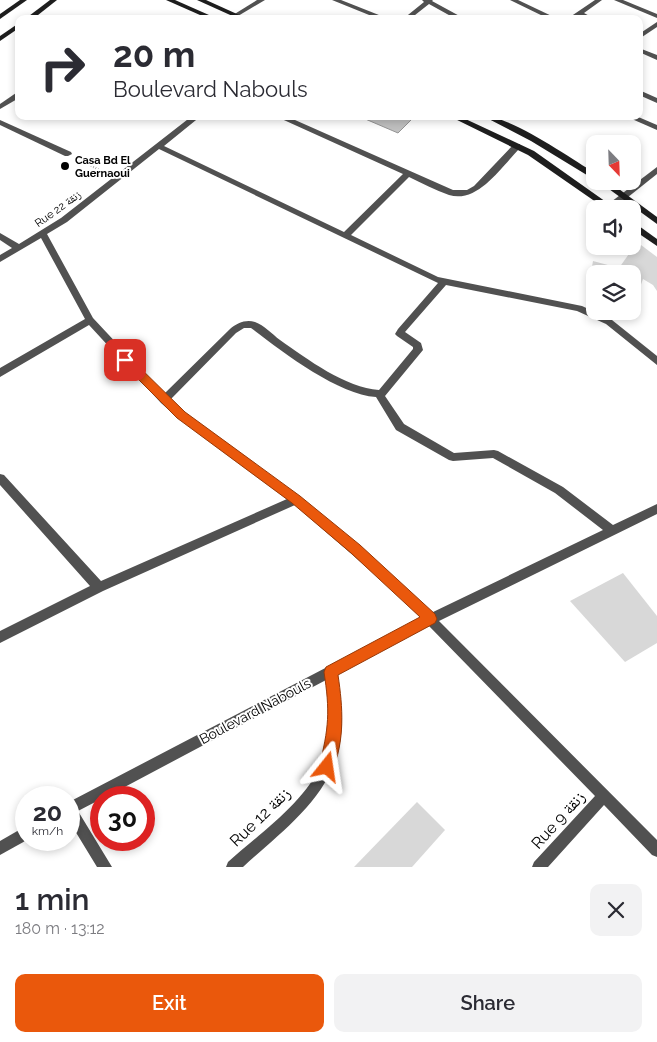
<!DOCTYPE html>
<meta charset="utf-8">
<style>
:root{--surface:#fff;--page:#f2f2f3;--text:#2b2b33;--muted:#7c7c81;--accent:#ea580c}
body{margin:0;font-family:Raleway,"Noto Naskh Arabic",sans-serif;background:var(--page);color:var(--text);height:100vh;display:flex;flex-direction:column;font-size:19px;white-space:nowrap}
*{box-sizing:border-box;margin:0}
p{font-size:16px;color:var(--muted)}
.icon{flex:none;width:28px;height:28px;fill:none;stroke:currentColor;stroke-width:2;stroke-linecap:round;stroke-linejoin:round}
.map{position:relative;height:867px;overflow:hidden}
.side{display:flex;flex-direction:column;background:var(--surface);flex:1}
.side>*{flex:none}
.hud{position:absolute;left:15px;top:15px;width:628px;height:105px;border-radius:10px;box-shadow:0 2px 8px #0003;background:#fff;color:var(--text);overflow:hidden}
.needle{width:32px;rotate:157deg}
.tools{position:absolute;left:586px;top:135px;display:grid;gap:10px}
.tools a{display:grid;place-items:center;width:55px;height:55px;border-radius:10px;background:var(--surface);box-shadow:0 2px 8px #0003;font-size:25px}
.speed{position:absolute;left:15px;top:786px;display:flex;gap:10px;font-size:25px;font-weight:700;text-align:center}
.speed>*{display:grid;place-content:center;width:65px;height:65px;border-radius:50%;background:var(--surface);box-shadow:0 2px 8px #0003;line-height:1}
.speed small{font-size:12px;font-weight:400}
.speed .limit{border:8px solid #d22;background:#fff;color:#111}
.pin{position:absolute;display:grid;place-items:center;width:42px;height:42px;color:#fff;margin:-21px;border-radius:10px;box-shadow:0 2px 8px #0006}
.me{position:absolute;width:55px;margin:-28px;rotate:15deg;stroke-linejoin:round;filter:drop-shadow(0 0 4px #0008)}
.turn{display:flex;align-items:center;gap:18px;height:105px;padding:0 15px;font-size:22px}
.turn .icon{width:65px;height:65px;stroke-width:2.5}
.turn b{display:block;font-size:35px;line-height:42px}
.round{display:grid;place-items:center;flex:none;width:52px;height:52px;border-radius:10px;background:var(--page)}
.head{display:flex;align-items:center;justify-content:space-between;height:85px;padding:0 15px}
h1{font-size:30px;font-weight:600;line-height:38px}
.primary-button{display:flex;gap:10px;margin-top:auto;padding:10px 15px}
.primary-button a{flex:1;height:58px;border-radius:10px;background:var(--accent);color:#fff;font-size:20px;font-weight:600;line-height:58px;text-align:center}
.primary-button a+a{background:var(--page);color:var(--text)}
.map>svg:first-child{display:block}
.green{fill:#d8d8d8}
.building{fill:#c0c0c0;stroke:#959595}
.lines{fill:none;stroke-linecap:round;stroke-linejoin:round}
.path{stroke:#737373;stroke-width:2.5;stroke-dasharray:0.5 2;stroke-linecap:butt}
.street{fill:#515151;fill-rule:evenodd}
.secondary{fill:#1e1e1e;fill-rule:evenodd}
.route{fill:#ea580c;stroke:#983908}
.poi-dot{fill:#000;stroke:#fff;stroke-width:2}
.labels{text-anchor:middle;dominant-baseline:central;stroke-width:4;stroke-linejoin:round;paint-order:stroke}
.far-poi-label{font-size:11px;font-weight:bold;fill:#000;stroke:#fff;text-anchor:start}
.far-street-label{font-size:11px;fill:#000;stroke:#fff}
.street-label{font-size:14px;fill:#000;stroke:#fff}
.near-street-label{font-size:16px;fill:#000;stroke:#fff}
</style>
<div class="map">
<svg width="657" height="867" viewBox="0 0 657 867">
<rect width="100%" height="100%" fill="#fff"/>
<g class="green">
<polygon points="633,239 657,257 657,291 653,285 643,279 639,290 633,287 632,274 595,274 595,294 588,288 593,261 619,268 631,251 621,246 632,246"/>
<polygon points="623,573 657,616 657,643 625,662 570,601"/>
<polygon points="417,802 445,830 412,867 354,867"/>
</g>
<polygon class="building" points="365,116 408,116 413,118 398,133 363,118"/>
<g class="lines">
<polyline class="path" points="80,160 103,172"/>
<g class="street">
<polygon points="257,0 265,0 238,16 233,15"/>
<polygon points="332,0 341,0 389,19 379,19"/>
<polygon points="422,0 433,0 432,1 465,19 456,19 429,4 410,19 403,19 424,2"/>
<polygon points="510,0 518,0 558,19 549,19"/>
<polygon points="595,0 602,0 584,13 595,19 586,19 579,16 575,19 567,19"/>
<polygon points="614,0 623,0 657,14 657,18"/>
<polygon points="657,22 657,27 639,39 639,34"/>
<polygon points="639,48 657,55 657,60 639,52"/>
<polygon points="639,90 657,98 657,103 639,95"/>
<polygon points="16,93 19,93 19,98 0,109 0,104"/>
<path d="M192 116H201L164 146 344 232 403 174 275 116H286L453 190H467L474 186 514 144H520V148C502 166 478 204 449 195 435 190 422 183 409 177L351 235 438 277 582 306 612 320 657 356V365L606 324 577 311 446 285 405 332 421 343 423 350 385 396 404 424 454 453 494 450 498 451 563 487 613 525 657 504V514L439 621 657 840V857L652 855 604 805 548 867H532L534 862 595 796 429 626 337 674C340 697 344 720 340 743 331 797 281 832 243 867H226L228 862C260 833 313 797 325 754 332 730 329 705 326 680L104 798H101V799L78 811 112 867H97L69 821V802L421 618 393 590 295 505 103 591 0 643V631L90 586 0 485V474L4 475 101 581 287 499 178 418 161 403 89 325 0 377V368L85 319 41 238 0 262V255L12 248 0 240V233L19 244 61 218ZM159 149 438 283 398 329 395 334 397 336 413 347V349L379 390C346 388 307 359 280 340 272 334 264 325 255 322 246 319 237 323 230 329L164 394 93 318 47 234 67 222ZM244 328H251C281 351 338 395 376 397L396 430 449 460 453 461 493 458 555 493 603 530 431 613C356 537 270 475 184 412L170 400 236 333Z"/>
<polygon points="625,116 636,116 657,125 657,130"/>
<polygon points="0,120 71,152 72,154 68,156 65,156 0,125"/>
<polygon points="657,167 657,174 613,209 607,209 607,205"/>
<polygon points="26,826 27,840 0,855 0,841"/>
</g>
<g class="secondary">
<polygon points="20,0 27,0 0,19 0,14"/>
<polygon points="50,0 57,0 33,19 25,19"/>
<polygon points="166,0 175,0 218,19 209,19"/>
<polygon points="197,0 206,0 248,19 239,19"/>
<polygon points="19,23 19,28 0,41 0,36"/>
<polygon points="449,116 459,116 534,151 616,209 606,209 528,155"/>
<path d="M483 116C511 116 570 158 595 173V180L531 141Z"/>
<polygon points="598,181 608,181 657,217 657,224"/>
<polygon points="632,221 657,239 657,246 632,229"/>
</g>
</g>
<path class="route" d="M125 356 129 357 185 412 300 496 360 545 435 614 437 619 435 623 338 675C343 708 345 740 332 772L327 774 321 772 319 767C329 728 330 711 324 672L326 667 420 617 351 553 292 503 177 418 122 363 120 360 122 357Z"/>
<circle class="poi-dot" cx="65" cy="166" r="5"/>
<g class="labels">
<g class="far-poi-label">
<text x="75" y="160">Casa Bd El<tspan x="75" dy="13">Guernaoui</tspan></text>
</g>
<g class="far-street-label">
<text transform="translate(58 209) rotate(-36)">Rue 22 زنقة</text>
</g>
<g class="street-label">
<text transform="translate(255 711) rotate(-28)">Boulevard Nabouls</text>
</g>
<g class="near-street-label">
<text transform="translate(260 817) rotate(-44)">Rue 12 زنقة</text>
<text transform="translate(558 820) rotate(-48)">Rue 9 زنقة</text>
</g>
</g>
</svg>
<div class="tools">
<a><svg class="needle" viewBox="-14 -14 28 28"><path d="M0-13l5 13h-10z" fill="#e53935"/><path d="M0 13l5-13h-10z" fill="#7c7c81"/></svg></a>
<a><svg class="icon" aria-label="sound" viewBox="0 0 24 24"><path d="M4 9h4l5-4v14l-5-4H4zM17 9q2 3 0 6"/></svg></a>
<a><svg class="icon" aria-label="layers" viewBox="0 0 24 24"><path d="M12 4l9 5-9 5-9-5zM3 14l9 5 9-5"/></svg></a>
</div>
<div class="speed"><div>20<small>km/h</small></div><div class="limit">30</div></div>
<div class="pin" style="left:125px;top:360px;background:#d93025"><svg class="icon" aria-label="arrive" viewBox="0 0 24 24"><path d="M6 21V4h12l-3 4 3 4H6"/></svg></div>
<svg class="me" style="left:327px;top:767px" viewBox="-20 -20 40 40"><path d="M0-17L14 15 0 8-14 15z" fill="#ea580c" stroke="#fff" stroke-width="4"/></svg>
<div class="hud">
<div class="turn"><svg class="icon" aria-label="right" viewBox="0 0 24 24"><path d="M7 20v-9h11M14 6l5 5-5 5"/></svg><div><b>20 m</b>Boulevard Nabouls</div></div>
</div>
</div>
<section class="side">
<div class="head"><div><h1>1 min</h1><p>180 m · 13:12</p></div><a class="round"><svg class="icon" aria-label="close" viewBox="0 0 24 24"><path d="M6 6l12 12M18 6L6 18"/></svg></a></div>
<div class="primary-button"><a>Exit</a><a>Share</a></div>
</section>
